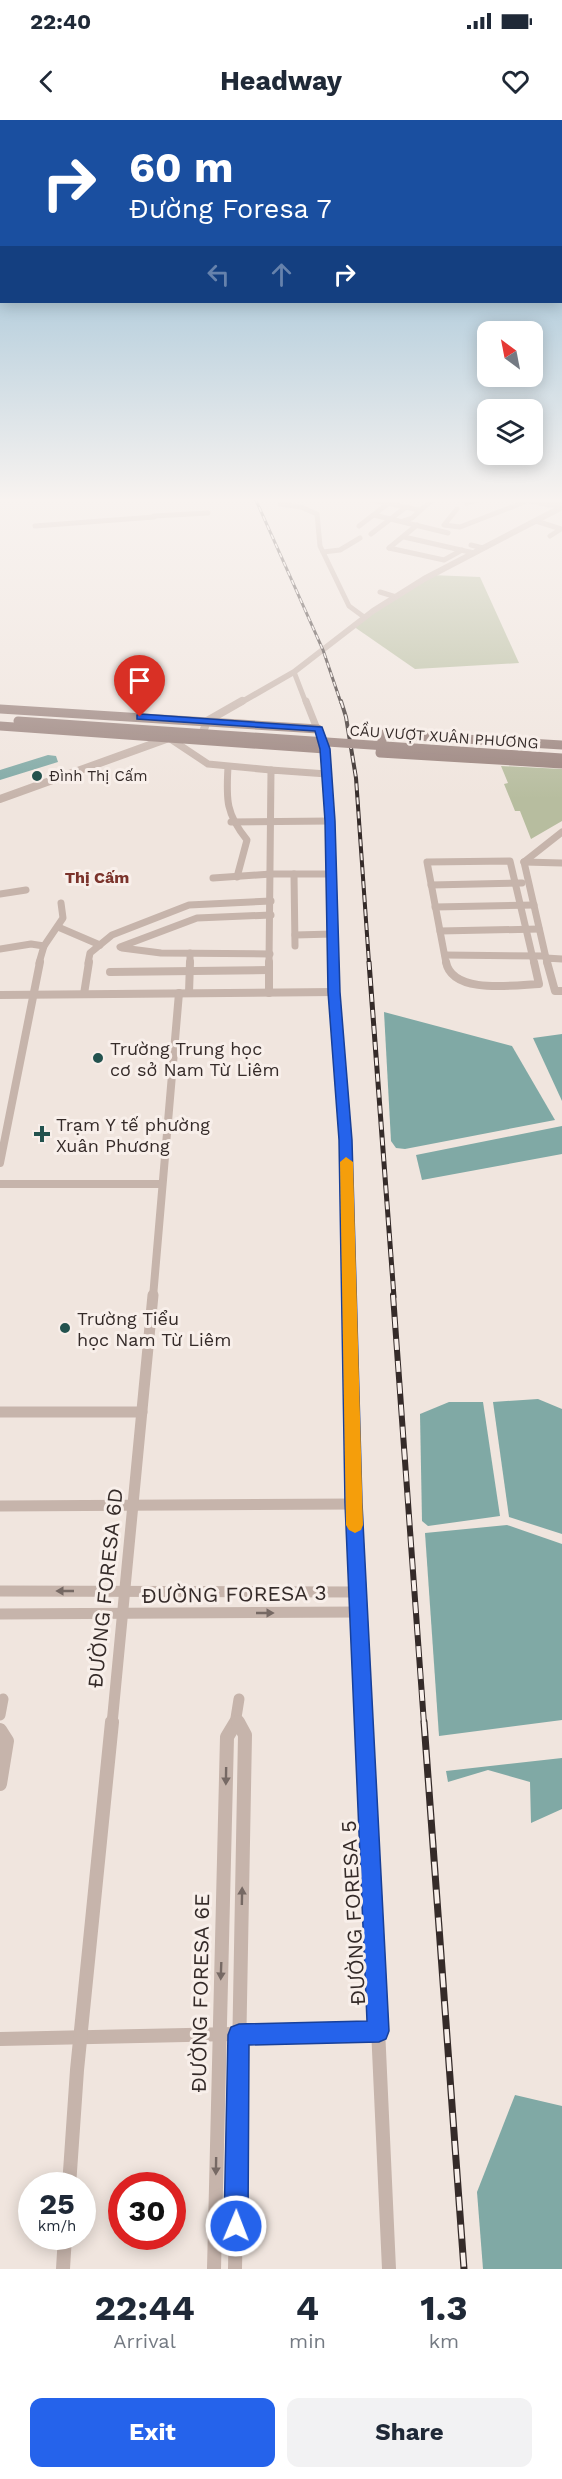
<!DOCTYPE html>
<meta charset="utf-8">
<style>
:root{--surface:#fff;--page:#f2f2f3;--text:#1f2937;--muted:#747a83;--accent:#2563eb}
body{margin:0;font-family:"Work Sans",sans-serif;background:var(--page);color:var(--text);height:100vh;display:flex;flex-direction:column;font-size:22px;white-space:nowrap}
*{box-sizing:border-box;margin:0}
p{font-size:20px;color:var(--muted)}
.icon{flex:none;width:33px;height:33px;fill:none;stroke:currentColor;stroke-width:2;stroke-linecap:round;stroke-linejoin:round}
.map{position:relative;height:2149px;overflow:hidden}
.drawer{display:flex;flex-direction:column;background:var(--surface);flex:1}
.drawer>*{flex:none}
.guide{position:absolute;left:0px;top:0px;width:562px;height:183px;box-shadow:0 3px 15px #0003;background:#1a4fa0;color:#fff;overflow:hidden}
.needle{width:39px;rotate:328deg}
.controls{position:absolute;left:477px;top:201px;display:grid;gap:12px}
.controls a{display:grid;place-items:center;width:66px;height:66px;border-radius:12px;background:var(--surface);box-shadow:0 3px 15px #0003;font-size:30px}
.speed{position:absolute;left:18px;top:2052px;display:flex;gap:12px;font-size:30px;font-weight:700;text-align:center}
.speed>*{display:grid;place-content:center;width:78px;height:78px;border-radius:50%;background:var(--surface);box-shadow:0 3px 15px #0003;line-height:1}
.speed small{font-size:15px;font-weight:400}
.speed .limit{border:9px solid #d22;background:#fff;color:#111}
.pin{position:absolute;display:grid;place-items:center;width:51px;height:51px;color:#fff;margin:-62px -26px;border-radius:50% 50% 50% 0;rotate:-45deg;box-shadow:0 0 6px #0007}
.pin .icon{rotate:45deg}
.me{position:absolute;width:66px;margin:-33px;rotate:1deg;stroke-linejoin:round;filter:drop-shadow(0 0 4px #0008)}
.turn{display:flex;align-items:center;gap:21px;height:126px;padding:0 30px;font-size:27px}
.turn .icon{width:78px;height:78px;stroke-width:2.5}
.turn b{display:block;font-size:42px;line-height:51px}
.lanes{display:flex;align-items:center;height:57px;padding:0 30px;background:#0003;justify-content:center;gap:30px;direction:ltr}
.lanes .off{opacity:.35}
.eta{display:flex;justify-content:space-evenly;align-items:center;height:102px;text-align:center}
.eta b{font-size:36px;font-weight:700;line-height:42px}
.button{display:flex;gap:12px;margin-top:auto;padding:12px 30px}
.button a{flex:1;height:69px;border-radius:12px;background:var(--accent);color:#fff;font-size:24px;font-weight:700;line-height:69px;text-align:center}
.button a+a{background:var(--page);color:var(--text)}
.status{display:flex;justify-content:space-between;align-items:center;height:42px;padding:0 30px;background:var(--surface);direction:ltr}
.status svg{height:16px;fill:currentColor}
header{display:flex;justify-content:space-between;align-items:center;height:78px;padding:0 30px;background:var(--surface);font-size:27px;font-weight:700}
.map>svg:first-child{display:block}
.green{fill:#b7bd9f}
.water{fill:#80a9a5}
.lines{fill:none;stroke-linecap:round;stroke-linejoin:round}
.minor-far4{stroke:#c6b4ab;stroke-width:5}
.minor-far3{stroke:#c6b4ab;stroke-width:7}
.minor-far2{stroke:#c6b4ab;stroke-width:8}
.minor-far1{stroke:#c6b4ab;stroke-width:11}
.minor{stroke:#c6b4ab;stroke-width:14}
.tertiary-far1{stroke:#c6b4ab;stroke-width:6}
.tertiary{stroke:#c6b4ab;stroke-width:8}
.secondary{stroke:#9a837d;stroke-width:9}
.rail-far4-casing{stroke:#352b29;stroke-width:3}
.rail-far3-casing{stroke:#352b29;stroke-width:4}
.rail-far2-casing{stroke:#352b29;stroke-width:5}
.rail-far1-casing{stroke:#352b29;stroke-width:6}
.rail-casing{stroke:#352b29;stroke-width:7}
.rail-far4{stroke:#f8efea;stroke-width:1.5;stroke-dasharray:5;stroke-linecap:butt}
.rail-far3{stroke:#f8efea;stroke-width:2;stroke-dasharray:7;stroke-linecap:butt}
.rail-far2{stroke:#f8efea;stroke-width:3;stroke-dasharray:8;stroke-linecap:butt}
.rail-far1{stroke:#f8efea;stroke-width:4;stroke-dasharray:11;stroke-linecap:butt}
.rail{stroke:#f8efea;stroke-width:4.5;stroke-dasharray:14;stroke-linecap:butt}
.secondary-bridge{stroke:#9a837d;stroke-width:9}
.oneway{fill:#766964}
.route{fill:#2563eb;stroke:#184099;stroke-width:1.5}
.slow{fill:#f59e0b}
.poi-dot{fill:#23524e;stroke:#f8efea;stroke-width:2}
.labels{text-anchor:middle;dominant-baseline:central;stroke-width:6;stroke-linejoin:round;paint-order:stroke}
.far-street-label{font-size:15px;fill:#352b29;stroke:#f8efea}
.far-poi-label{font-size:15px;fill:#352b29;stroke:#f8efea;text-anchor:start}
.far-neighbourhood-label{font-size:16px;font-weight:bold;fill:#7b332b;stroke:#f8efea}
.poi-label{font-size:18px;fill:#352b29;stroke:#f8efea;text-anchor:start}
.near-street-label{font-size:21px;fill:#352b29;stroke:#f8efea}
</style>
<div class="status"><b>22:40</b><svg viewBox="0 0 49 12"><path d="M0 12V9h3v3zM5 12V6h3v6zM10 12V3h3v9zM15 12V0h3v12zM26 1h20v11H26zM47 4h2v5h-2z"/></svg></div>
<header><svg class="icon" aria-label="back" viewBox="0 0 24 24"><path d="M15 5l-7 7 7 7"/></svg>Headway<svg class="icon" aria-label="heart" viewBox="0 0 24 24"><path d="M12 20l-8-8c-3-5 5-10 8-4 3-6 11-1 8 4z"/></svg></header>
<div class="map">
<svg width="562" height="2149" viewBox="0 0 562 2149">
<rect width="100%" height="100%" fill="#f0e5de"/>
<g class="green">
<polygon points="431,455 480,457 519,543 415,549 353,506"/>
<polygon points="501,646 562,649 562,701 531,719 520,691 515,691 504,664 508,663"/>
</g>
<g class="water">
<polygon points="48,635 56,636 58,642 0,660 0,650"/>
<polygon points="384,892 512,926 555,1000 405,1029 396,1028 391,1021"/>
<polygon points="562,914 562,981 533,918"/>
<polygon points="562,1006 562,1034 422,1060 416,1035"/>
<polygon points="538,1279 562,1289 562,1414 509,1397 493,1282"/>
<polygon points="449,1282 483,1282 500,1396 428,1406 422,1401 420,1294"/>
<polygon points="507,1405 562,1424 562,1600 439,1616 425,1413"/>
<polygon points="562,1638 562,1689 531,1703 530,1662 488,1650 448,1662 446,1651"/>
<polygon points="515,1975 562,1986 562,2149 483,2149 477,2072"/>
</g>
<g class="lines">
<g class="minor-far4">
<polyline points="283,378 280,384 301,387 317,394 320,426 349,486 364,497"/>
<polyline points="516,378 549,385 562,384"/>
<polyline points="368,379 419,390"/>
<polyline points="467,383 484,378"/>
<polyline points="457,389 444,405 460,407 527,381"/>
<polyline points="374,395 448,413"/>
<polyline points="154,396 208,393"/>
<polyline points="403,401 412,398 434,378"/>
<polyline points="536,401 561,409 550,416"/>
<polyline points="35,406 154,397"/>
<polyline points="359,406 389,383"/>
<polyline points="371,414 406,387"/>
<polyline points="404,417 474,433"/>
<polyline points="471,425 483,428"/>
<polyline points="389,428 444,440 462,430"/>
<polyline points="389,428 417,405"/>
<polyline points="323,432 340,430 360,418"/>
<polyline points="380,472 396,477"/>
<polyline points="294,552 306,583"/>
</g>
<g class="minor-far3">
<polyline points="306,581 325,629 330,701 333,843"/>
<polyline points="169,618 208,644 271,650"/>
<path d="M228 647C226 680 226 694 247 720L237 757"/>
<polyline points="231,702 330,701"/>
<polyline points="524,742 546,838"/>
<polyline points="524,742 562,712"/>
<polyline points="524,742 562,743"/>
<polyline points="294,754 295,826"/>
<polyline points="213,758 271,754 331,754"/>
<polyline points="431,765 522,763"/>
<polyline points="0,774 26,770"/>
<polyline points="435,787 534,785"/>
<polyline points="58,807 100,825"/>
<polyline points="440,811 539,809"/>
<polyline points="295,815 333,814"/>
<polyline points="120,827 197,798 271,795"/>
<polyline points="122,828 161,833 270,834"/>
<polyline points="0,829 31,824 44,826"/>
<polyline points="445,835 545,836"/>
<polyline points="39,843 44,826 63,798 61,783"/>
<polyline points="88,843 90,833 112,815 189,785 271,781"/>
<polyline points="190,843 190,833"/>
<polyline points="269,843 271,650 327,654"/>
<polyline points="446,843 427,742 510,741 534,843"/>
<polyline points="547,843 546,838 562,839"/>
</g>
<g class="minor-far2">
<polyline points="333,842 346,1020 349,1177"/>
<path d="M446 842C452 875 515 865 539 864L534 842"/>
<polyline points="547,842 555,871 562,871"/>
<polyline points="110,852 269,850"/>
<polyline points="189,873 190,842"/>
<polyline points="269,873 269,842"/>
<polyline points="84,874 89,842"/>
<polyline points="0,875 334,872"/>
<polyline points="0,1043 40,842"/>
<polyline points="0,1064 161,1064"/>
<polyline points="153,1177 179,873"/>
</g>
<g class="minor-far1">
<polyline points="349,1175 353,1384 364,1604"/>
<polyline points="0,1292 142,1292"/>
<polyline points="0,1386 353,1384"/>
<polyline points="0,1471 359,1472"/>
<polyline points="0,1494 360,1492"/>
<polyline points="0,1595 3,1579"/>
<polyline points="237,1600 239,1604"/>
<polyline points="112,1604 153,1175"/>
<polyline points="235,1604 239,1579"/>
</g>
<g class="minor">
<polyline points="364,1602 389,2149"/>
<polyline points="0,1610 7,1621 0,1664"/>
<polyline points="0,1919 379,1911"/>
<polyline points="69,2066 77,1950 112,1602"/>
<polyline points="63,2149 65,2116"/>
<polyline points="214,2149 227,1617 236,1602"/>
<polyline points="235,2149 245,1615 238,1602"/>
</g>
<polyline class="tertiary-far1" points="240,583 294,552 373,491 424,459 562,387"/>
<g class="tertiary">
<polyline points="200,620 207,601 242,581"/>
<polyline points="0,679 169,618"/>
</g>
<g class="secondary">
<polyline points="0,589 318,609"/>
<polyline points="0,606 325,629"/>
<polyline points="562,625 383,614 380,633 562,644"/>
</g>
<g class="rail-far4-casing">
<polyline id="rail-far4" points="255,378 323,530 341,583"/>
</g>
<g class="rail-far3-casing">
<polyline id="rail-far3" points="341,581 346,597 356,658 369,843"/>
</g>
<g class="rail-far2-casing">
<polyline id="rail-far2" points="369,842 394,1177"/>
</g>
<g class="rail-far1-casing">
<polyline id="rail-far1" points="393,1175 424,1604"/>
</g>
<g class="rail-casing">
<polyline id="rail" points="424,1602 464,2149"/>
</g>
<use href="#rail-far4" class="rail-far4"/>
<use href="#rail-far3" class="rail-far3"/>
<use href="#rail-far2" class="rail-far2"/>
<use href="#rail-far1" class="rail-far1"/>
<use href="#rail" class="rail"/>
<polyline class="secondary-bridge" points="18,601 562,638"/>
</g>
<defs><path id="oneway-solid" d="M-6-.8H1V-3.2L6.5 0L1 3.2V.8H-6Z" transform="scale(1.5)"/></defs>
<g class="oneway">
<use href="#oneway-solid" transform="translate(65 1471) rotate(180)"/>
<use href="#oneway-solid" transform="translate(265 1493)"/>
<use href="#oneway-solid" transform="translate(226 1656) rotate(91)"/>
<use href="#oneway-solid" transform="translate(242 1776) rotate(-89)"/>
<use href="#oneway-solid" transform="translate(221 1851) rotate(92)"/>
<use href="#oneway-solid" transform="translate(216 2046) rotate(91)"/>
</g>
<linearGradient id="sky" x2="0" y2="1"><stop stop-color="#7eb0cd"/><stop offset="0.56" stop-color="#f8f3f0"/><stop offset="1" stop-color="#f8f3f0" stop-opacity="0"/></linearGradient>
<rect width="562" height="679" fill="url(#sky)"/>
<polygon class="route" points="140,594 322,607 330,629 335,701 340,872 352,1020 362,1383 389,1911 386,1919 379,1922 249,1925 248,2106 244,2114 236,2117 228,2114 224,2106 228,1915 231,1907 239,1904 367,1901 345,1383 339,1020 328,872 325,701 320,629 315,611 137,599 137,595"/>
<polygon class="slow" points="346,1037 353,1042 363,1405 361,1410 355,1413 349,1410 346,1405 340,1042"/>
<g class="poi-dot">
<circle cx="37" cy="656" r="6"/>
<circle cx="98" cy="938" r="6"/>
<path d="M39 1005h6v6h6v6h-6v6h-6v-6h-6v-6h6z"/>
<circle cx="65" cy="1208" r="6"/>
</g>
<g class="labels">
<g class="far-street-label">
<text transform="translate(444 617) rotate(4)">CẦU VƯỢT XUÂN PHƯƠNG</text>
</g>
<g class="far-poi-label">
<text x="49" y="656">Đình Thị Cấm</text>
</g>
<g class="far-neighbourhood-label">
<text x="97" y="757">Thị Cấm</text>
</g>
<g class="poi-label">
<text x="110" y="928">Trường Trung học<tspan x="110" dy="21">cơ sở Nam Từ Liêm</tspan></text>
<text x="56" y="1004">Trạm Y tế phường<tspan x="56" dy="21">Xuân Phương</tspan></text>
<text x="77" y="1198">Trường Tiểu<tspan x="77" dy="21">học Nam Từ Liêm</tspan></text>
</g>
<g class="near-street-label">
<text transform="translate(105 1468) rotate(-84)">ĐƯỜNG FORESA 6D</text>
<text transform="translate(234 1474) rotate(-1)">ĐƯỜNG FORESA 3</text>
<text transform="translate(353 1793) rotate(-93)">ĐƯỜNG FORESA 5</text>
<text transform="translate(200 1873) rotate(-89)">ĐƯỜNG FORESA 6E</text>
</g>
</g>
</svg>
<div class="controls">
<a><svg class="needle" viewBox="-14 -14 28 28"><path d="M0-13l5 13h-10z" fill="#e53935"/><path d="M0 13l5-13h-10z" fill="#747a83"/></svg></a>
<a><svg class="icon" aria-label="layers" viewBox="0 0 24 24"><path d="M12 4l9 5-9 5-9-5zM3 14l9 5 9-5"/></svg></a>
</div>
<div class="speed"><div>25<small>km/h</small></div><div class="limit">30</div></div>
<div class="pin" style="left:140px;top:597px;background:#d93025"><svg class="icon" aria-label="arrive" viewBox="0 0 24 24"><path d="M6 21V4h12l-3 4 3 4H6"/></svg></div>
<svg class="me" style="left:236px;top:2106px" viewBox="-20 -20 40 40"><circle r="17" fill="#2563eb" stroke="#fff" stroke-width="3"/><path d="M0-11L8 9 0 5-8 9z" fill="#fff"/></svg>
<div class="guide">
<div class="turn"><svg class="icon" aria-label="right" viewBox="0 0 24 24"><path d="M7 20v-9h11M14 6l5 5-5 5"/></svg><div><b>60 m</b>Đường Foresa 7</div></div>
<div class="lanes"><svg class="icon off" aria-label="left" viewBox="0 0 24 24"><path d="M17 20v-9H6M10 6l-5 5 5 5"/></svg><svg class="icon off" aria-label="ahead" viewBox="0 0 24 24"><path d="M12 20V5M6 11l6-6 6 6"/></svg><svg class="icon" aria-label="right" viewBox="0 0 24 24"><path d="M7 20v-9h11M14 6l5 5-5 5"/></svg></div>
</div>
</div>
<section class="drawer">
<div class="eta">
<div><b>22:44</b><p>Arrival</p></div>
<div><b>4</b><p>min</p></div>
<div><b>1.3</b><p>km</p></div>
</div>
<div class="button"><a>Exit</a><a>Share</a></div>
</section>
